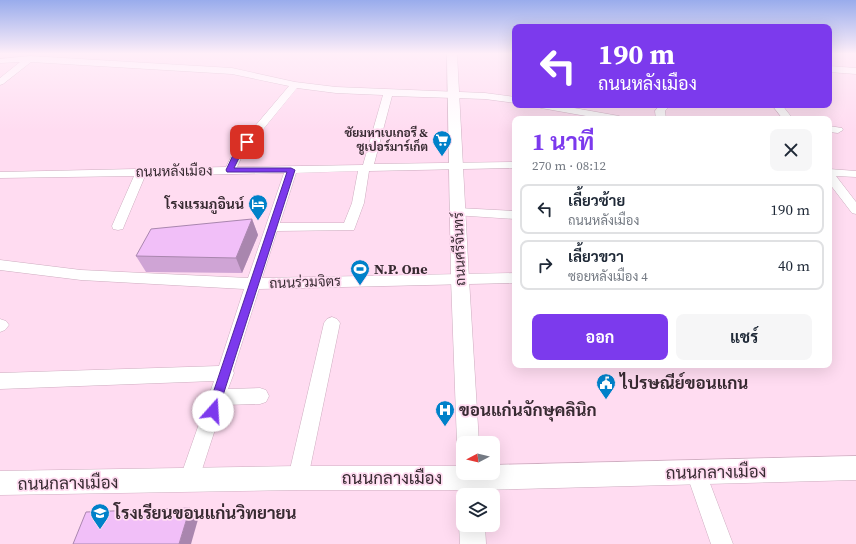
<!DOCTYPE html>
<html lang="th">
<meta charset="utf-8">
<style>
:root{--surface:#fff;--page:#f6f6f7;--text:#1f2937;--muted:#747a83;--line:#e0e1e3;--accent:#7c3aed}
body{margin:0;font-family:"Source Serif 4",Sarabun,serif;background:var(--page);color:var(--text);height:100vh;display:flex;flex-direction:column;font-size:15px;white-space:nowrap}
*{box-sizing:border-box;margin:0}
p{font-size:13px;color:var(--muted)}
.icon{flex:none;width:22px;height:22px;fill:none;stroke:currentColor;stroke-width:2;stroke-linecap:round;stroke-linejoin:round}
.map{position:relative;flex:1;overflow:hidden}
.side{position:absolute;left:512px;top:116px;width:320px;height:252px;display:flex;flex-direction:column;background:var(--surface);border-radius:8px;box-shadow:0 4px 16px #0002}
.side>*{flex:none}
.hud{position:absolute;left:512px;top:24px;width:320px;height:84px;border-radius:8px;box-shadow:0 4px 16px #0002;background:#7c3aed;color:#fff;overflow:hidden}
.needle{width:26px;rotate:263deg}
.tools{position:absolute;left:456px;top:436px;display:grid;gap:8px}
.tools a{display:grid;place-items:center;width:44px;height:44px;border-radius:8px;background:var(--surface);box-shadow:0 4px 16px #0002;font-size:20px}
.pin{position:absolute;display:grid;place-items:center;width:34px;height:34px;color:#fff;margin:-17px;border-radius:8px;box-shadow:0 2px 6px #0006}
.me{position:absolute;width:44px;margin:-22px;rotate:19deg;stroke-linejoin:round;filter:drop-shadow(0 0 3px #0008)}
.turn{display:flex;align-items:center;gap:14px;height:84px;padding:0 20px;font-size:18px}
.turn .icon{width:52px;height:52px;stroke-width:2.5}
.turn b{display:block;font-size:28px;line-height:34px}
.round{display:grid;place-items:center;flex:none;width:42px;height:42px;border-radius:8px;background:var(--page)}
.head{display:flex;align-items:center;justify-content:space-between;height:68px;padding:0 20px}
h1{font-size:24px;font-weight:700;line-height:30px;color:var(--accent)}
.action{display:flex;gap:8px;margin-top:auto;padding:8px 20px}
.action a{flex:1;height:46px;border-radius:8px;background:var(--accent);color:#fff;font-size:16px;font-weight:700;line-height:46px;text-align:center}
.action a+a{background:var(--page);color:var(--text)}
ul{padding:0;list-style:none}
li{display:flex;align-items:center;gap:12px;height:50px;margin:0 8px 6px;padding:0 12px;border:2px solid var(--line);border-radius:8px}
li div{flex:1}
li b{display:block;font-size:15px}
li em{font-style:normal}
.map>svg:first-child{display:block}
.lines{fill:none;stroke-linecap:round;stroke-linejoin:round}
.minor-casing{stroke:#ceadc0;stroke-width:1}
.major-casing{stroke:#ceadc0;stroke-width:1}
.minor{fill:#fff;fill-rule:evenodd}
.major{fill:#fff;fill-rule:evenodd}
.wall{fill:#cfa4d5}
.shaded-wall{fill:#a986ae}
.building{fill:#f1bff8;stroke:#a986ae}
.route{fill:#7c3aed;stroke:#51269a}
.labels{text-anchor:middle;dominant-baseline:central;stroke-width:3.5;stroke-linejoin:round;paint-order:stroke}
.far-poi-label{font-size:12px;font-weight:bold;fill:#372a31;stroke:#ffdcf1;text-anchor:end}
.street-label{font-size:14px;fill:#372a31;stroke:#ffdcf1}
.poi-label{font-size:14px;font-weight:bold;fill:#372a31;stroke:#ffdcf1;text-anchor:end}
.near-poi-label{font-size:17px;font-weight:bold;fill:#372a31;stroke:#ffdcf1;text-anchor:start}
.near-street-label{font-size:17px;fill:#372a31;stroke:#ffdcf1}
</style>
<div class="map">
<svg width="856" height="544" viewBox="0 0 856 544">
<rect width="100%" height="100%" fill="#ffdcf1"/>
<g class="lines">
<g class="minor-casing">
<g id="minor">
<path d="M30 56 232 68 295 82 336 87 485 93 515 97V103L485 99 392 96 374 164 515 162V168L369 171 364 203 354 230 277 231 262 278 515 273V283L259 289 233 371 234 373 228 389 260 388 266 390 269 396 266 402 260 404 223 405 196 488 189 491 182 488 179 481 214 381 0 389V373L219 366 244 289 81 280 0 270V260L81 270 248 278 284 173 145 176 124 226 123 229 118 230 113 229 112 226 134 176 0 178V172L226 167 234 151 289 86 232 74 31 62 3 84 0 85V78L20 62 0 63V59ZM297 88 336 93 383 95 363 165 237 167 243 154ZM358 171 352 203 344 223H280L296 173Z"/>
<polygon points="829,66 856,68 856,74 829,72"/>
<polygon points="536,105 557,105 619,116 624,119 603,119 541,108"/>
<polygon points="660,105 670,105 665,111 666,119 656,119 655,111"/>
<polygon points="772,105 782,105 793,119 783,119"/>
<polygon points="829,126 842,128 843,130 838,133 829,132"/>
<polygon points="829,169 856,171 856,177 836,176 856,202 856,214 852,213 829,183"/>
<polygon points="458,208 515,211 515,219 454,215 452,212 454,209"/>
<polygon points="332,317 337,319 340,323 308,478 305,485 298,488 291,485 288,478 324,323 327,319"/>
<polygon points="0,319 6,321 9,325 5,330 0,332"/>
<polygon points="696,462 703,465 733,544 711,544 686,472 689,465"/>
</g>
</g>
<g class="major-casing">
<g id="major">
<polygon points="447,54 457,54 469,279 479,443 463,443 463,452 460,451 457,443 451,279"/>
<polygon points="856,456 856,480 483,490 483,495 463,495 463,504 459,495 459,490 298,490 0,495 0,471 298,466 461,466 463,464 463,473 493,473 493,465"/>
<polygon points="463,516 463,525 485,525 486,544 460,544 459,525"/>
</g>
</g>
<use href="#minor" class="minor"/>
<use href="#major" class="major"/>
</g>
<polygon class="wall" points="252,219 258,235 242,273 146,272 136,256"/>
<g class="shaded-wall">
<polygon points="252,219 258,235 242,273 236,258"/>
<polygon points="190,508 199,516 191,544 179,544"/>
</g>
<g class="building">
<polygon points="252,219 236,258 136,256 151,229"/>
<polygon points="190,508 179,544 73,544 86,512"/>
</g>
<linearGradient id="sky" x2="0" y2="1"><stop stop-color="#99acec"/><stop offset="0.41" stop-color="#ffeff9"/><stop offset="1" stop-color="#ffeff9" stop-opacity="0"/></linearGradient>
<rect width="856" height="131" fill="url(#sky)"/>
<polygon class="route" points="245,140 251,142 241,154 234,168 291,168 295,170 218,411 217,415 213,416 209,415 207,411 287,172 227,172 226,170 234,153"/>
<defs>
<g id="supermarket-pin" transform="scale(1)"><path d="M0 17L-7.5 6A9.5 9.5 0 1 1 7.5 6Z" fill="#0081c9" stroke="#ffdcf1"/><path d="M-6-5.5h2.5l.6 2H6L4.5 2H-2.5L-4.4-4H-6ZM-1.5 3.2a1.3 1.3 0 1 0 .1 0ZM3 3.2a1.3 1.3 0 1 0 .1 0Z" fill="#fff"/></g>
<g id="hotel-pin" transform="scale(1)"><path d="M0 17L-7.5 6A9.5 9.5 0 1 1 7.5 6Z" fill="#0081c9" stroke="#ffdcf1"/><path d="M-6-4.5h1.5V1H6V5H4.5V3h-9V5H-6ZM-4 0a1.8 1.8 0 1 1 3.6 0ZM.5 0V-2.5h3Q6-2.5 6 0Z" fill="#fff"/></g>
<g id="stadium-pin" transform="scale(1)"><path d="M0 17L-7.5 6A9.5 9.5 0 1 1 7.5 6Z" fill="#0081c9" stroke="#ffdcf1"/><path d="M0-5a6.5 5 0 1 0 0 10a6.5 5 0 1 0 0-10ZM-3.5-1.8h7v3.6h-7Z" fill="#fff"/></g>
<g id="civic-pin" transform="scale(1)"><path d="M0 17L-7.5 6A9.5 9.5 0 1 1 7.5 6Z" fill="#0081c9" stroke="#ffdcf1"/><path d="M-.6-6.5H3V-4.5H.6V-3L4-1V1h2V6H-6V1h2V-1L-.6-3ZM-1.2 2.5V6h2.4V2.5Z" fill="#fff"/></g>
<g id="hospital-pin" transform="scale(1)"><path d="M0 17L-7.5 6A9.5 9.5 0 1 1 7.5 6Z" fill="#0081c9" stroke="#ffdcf1"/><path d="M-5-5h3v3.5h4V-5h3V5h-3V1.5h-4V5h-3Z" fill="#fff"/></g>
<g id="school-pin" transform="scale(1)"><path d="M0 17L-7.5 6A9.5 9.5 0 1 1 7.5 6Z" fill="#0081c9" stroke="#ffdcf1"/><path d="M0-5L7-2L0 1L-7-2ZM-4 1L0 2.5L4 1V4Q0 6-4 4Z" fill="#fff"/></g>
</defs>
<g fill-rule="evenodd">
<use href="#supermarket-pin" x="442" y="140"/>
<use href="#hotel-pin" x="258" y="204"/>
<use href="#stadium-pin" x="360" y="269"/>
<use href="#civic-pin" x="606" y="383"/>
<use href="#hospital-pin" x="445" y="410"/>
<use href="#school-pin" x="100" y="513"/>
</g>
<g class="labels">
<g class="far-poi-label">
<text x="428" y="133">ชัยมหาเบเกอรี &amp;<tspan x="428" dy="14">ซูเปอร์มาร์เก็ต</tspan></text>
</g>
<g class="street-label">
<text transform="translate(174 171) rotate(-1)">ถนนหลังเมือง</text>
<text transform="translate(459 249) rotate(-92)">ถนนศรีจันทร์</text>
<text transform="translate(305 282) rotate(-2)">ถนนร่วมจิตร</text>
</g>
<g class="poi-label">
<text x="244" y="204">โรงแรมภูอินน์</text>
<text x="374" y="269" text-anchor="start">N.P. One</text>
</g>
<g class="near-poi-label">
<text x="620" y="383">ไปรษณีย์ขอนแกน</text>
<text x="459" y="410">ขอนแก่นจักษุคลินิก</text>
<text x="114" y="513">โรงเรียนขอนแก่นวิทยายน</text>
</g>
<g class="near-street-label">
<text transform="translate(716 472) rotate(-1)">ถนนกลางเมือง</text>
<text x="392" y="478">ถนนกลางเมือง</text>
<text transform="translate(68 483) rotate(-1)">ถนนกลางเมือง</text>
</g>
</g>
</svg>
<div class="tools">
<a><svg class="needle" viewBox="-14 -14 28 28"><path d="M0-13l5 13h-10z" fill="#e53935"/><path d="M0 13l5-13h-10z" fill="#747a83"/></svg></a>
<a><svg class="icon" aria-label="layers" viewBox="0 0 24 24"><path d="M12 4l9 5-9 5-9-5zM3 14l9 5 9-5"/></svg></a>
</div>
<div class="pin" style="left:247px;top:142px;background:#d93025"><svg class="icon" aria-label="arrive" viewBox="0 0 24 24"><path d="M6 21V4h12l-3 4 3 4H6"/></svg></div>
<svg class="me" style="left:213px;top:411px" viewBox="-20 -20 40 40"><circle r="19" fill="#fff"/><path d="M0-13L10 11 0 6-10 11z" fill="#7c3aed"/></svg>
<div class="hud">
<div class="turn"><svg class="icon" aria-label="left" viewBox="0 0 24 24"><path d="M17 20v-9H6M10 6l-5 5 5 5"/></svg><div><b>190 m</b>ถนนหลังเมือง</div></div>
</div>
<section class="side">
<div class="head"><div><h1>1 นาที</h1><p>270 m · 08:12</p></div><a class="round"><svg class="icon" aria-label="close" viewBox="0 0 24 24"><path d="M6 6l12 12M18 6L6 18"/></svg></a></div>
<ul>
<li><svg class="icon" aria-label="left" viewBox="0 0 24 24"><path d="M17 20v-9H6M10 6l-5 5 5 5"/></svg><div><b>เลี้ยวซ้าย</b><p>ถนนหลังเมือง</p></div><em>190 m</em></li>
<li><svg class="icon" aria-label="right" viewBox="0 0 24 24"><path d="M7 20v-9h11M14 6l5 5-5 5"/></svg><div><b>เลี้ยวขวา</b><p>ซอยหลังเมือง 4</p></div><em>40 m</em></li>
</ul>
<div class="action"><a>ออก</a><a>แชร์</a></div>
</section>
</div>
